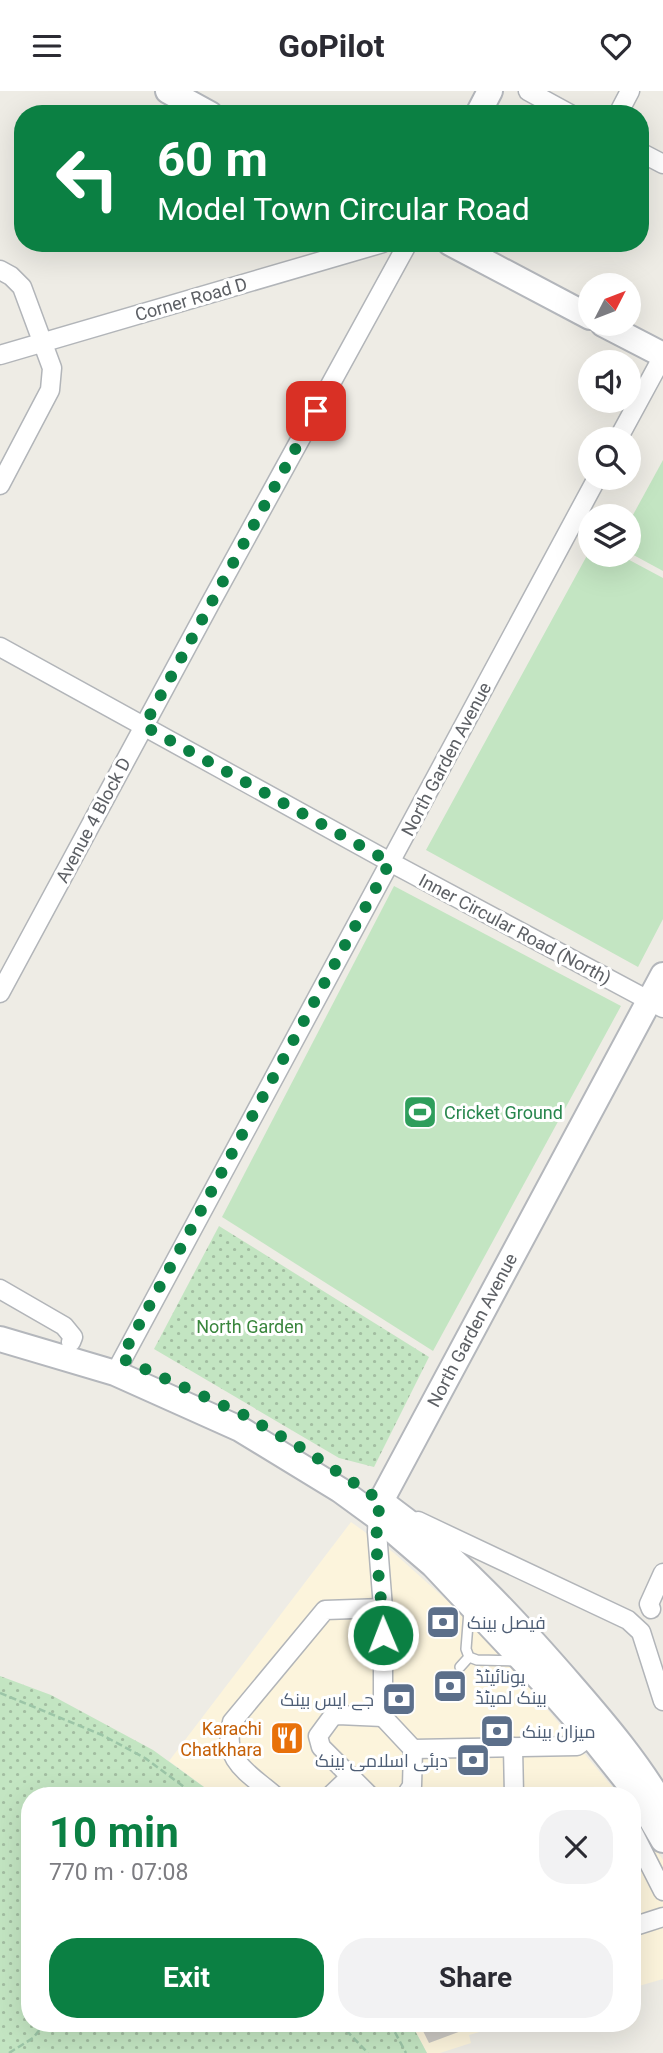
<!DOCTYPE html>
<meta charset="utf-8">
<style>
:root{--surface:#fff;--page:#f2f2f3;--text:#2b2b33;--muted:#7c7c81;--accent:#0b8043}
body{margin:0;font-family:Roboto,Cairo,sans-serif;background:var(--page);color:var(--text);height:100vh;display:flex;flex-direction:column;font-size:26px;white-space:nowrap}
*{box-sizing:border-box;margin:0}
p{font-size:23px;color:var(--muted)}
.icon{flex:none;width:38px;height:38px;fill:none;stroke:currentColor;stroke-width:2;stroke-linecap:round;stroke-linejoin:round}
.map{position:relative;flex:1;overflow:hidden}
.drawer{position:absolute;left:21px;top:1696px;width:620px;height:245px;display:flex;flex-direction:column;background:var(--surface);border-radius:28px;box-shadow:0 7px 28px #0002}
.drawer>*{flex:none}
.top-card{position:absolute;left:14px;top:14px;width:635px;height:147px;border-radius:28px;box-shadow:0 7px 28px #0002;background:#0b8043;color:#fff;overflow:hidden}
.needle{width:46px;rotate:48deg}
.buttons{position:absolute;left:578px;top:182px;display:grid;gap:14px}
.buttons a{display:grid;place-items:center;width:63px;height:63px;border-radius:50%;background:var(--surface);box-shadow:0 7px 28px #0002;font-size:35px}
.pin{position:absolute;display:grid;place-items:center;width:60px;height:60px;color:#fff;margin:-30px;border-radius:14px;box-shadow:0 4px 10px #0006}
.me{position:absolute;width:77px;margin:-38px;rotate:359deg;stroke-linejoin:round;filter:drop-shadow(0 0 5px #0008)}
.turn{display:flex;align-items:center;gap:24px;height:147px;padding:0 28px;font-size:32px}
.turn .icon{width:91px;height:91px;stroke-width:2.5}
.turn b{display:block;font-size:49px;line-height:60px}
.round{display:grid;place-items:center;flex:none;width:74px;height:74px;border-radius:28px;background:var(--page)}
.headline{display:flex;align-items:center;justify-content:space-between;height:119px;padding:0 28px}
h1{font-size:42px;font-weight:700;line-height:52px;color:var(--accent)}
.cta{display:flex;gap:14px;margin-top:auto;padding:14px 28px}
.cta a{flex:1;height:80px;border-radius:28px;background:var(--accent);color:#fff;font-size:28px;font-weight:700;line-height:80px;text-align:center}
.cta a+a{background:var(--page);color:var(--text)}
header{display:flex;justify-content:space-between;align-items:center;height:91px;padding:0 28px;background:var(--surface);font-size:32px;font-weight:700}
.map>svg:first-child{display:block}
.commercial{fill:#fcf4dc}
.park{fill:url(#park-dots)}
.garden{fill:#c3e5c2}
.building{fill:#cac7c2}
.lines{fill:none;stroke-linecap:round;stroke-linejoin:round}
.lane-casing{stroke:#b2b5b9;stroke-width:12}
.street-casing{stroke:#b2b5b9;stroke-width:21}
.secondary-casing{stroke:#b4b7bc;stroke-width:28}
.path{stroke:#9cc5a7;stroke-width:2.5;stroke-dasharray:7 3.5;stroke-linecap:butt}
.lane{stroke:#fff;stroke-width:9}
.street{stroke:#fff;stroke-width:18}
.secondary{stroke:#fff;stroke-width:24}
.route{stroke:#0b8043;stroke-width:12;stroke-dasharray:0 21.6}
.labels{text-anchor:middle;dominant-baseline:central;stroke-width:6;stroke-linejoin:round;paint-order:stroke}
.street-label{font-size:18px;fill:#5d6065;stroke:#fff}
.leisure-label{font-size:18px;fill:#27864d;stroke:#fff;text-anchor:start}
.park-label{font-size:18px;fill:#3a863d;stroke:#fff}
.service-label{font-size:18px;fill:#4e5e75;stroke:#fff;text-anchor:start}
.food-label{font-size:18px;fill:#c56008;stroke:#fff;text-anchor:end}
</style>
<header><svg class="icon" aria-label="menu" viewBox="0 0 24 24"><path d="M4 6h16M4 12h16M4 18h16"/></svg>GoPilot<svg class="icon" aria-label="heart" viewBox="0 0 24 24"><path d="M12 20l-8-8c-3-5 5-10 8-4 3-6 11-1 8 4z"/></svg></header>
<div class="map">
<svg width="663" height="1962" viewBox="0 0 663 1962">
<defs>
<pattern id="park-dots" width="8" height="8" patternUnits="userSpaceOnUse" patternTransform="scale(1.75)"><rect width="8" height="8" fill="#c3e5c2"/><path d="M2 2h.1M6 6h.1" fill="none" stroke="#a2bda1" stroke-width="1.8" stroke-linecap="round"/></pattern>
</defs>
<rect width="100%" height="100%" fill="#eeece5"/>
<g class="commercial">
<polygon points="351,1431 394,1462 452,1514 511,1575 619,1704 215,1704 169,1670"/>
<polygon points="632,1722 663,1769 663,1888 632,1897"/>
<polygon points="411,1932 511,1932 469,1944 471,1952 440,1962 427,1962"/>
</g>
<g class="park">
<polygon points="219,1135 429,1266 374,1376 339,1367 154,1258"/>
<polygon points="0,1585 51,1604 153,1659 215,1704 30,1704 30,1932 411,1932 427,1962 0,1962"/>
</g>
<g class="garden">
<polygon points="663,369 663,480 628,461 628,433"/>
<polygon points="590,459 590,464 620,464 663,487 663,828 638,876 426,759"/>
<polygon points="394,795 621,915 433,1260 222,1126"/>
</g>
<polygon class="building" points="419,1932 480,1932 480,1933 429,1952"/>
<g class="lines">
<g class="lane-casing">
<g id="lane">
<polyline points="469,1520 466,1558 469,1566 477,1569 516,1570"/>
<polyline points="460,1576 469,1566"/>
</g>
</g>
<g class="street-casing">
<g id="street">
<polyline points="528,0 570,23"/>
<polyline points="618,23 630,0"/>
<polyline points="640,61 663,73"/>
<polyline points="0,179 11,185 22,196 52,277 50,299 0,394"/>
<polyline points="0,264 383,152"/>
<polyline points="618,348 663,265"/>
<polyline points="0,556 390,771 663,917"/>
<polyline points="0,902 211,511 408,152"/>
<polyline points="0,1198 64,1235 73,1246 71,1251"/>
<polyline points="115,1282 597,387"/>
<polyline points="378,1420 377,1441 383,1517 383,1626 413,1658 577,1655 598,1639"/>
<polyline points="418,1430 628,1529 641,1541 663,1610"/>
<polyline points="651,1518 649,1513 663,1482"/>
<polyline points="513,1656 514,1704"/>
<path d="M274 1704C249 1682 221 1670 232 1631L325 1519 383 1517"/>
<polyline points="331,1704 350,1686"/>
<polyline points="369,1704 321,1656 318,1645 332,1626 338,1624 383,1626"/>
<polyline points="406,1704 412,1695 413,1658"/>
<polyline points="632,1739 663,1800"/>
<polyline points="632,1836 663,1826"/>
</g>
</g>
<g class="secondary-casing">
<g id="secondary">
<polyline points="168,0 210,23"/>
<polyline points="478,23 490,0"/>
<polyline points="450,152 590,226"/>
<polyline points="603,233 663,264"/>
<polyline points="0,1248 115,1282 240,1338 340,1399 377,1426 433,1474 543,1591 591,1645 634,1699 663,1749"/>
<polyline points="381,1410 663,884"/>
<path d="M387 1415C457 1466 516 1530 573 1596 606 1634 638 1672 663 1715"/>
</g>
</g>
<g class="path">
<polyline points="0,1602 102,1644 145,1667 195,1704"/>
<polyline points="327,1932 343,1936 368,1962"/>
<polyline points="390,1932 406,1962"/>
<polyline points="9,1962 33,1947 45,1932"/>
</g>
<use href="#lane" class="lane"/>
<use href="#street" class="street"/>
<use href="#secondary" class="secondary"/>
</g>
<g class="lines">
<path class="route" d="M316 320 144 635 390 771 121 1267 244 1324 305 1359 381 1410C370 1449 383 1503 383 1544"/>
</g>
<defs>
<g id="stadium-square" transform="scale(1.75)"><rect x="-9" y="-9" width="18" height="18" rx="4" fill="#2e9e5b" stroke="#fff"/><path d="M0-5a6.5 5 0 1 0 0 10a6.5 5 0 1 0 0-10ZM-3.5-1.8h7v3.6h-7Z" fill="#fff"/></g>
<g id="bank-square" transform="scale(1.75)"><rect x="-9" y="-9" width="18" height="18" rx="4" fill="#5c6f8a" stroke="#fff"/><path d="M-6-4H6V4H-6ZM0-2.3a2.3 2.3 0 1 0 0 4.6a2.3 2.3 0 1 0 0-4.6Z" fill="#fff"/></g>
<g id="restaurant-square" transform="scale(1.75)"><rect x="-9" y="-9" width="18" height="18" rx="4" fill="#e8710a" stroke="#fff"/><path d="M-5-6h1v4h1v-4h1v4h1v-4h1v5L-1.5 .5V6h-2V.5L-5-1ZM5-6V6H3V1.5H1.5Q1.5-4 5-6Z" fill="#fff"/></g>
</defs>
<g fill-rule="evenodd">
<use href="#stadium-square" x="420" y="1021"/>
<use href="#bank-square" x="443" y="1531"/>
<use href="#bank-square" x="450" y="1595"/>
<use href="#bank-square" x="399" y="1608"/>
<use href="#bank-square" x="497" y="1640"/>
<use href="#restaurant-square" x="287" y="1647"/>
<use href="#bank-square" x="473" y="1669"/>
</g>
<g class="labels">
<g class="street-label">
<text transform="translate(191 208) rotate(-16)">Corner Road D</text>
<text transform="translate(446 668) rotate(-62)">North Garden Avenue</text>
<text transform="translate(93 729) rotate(-62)">Avenue 4 Block D</text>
<text transform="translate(515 838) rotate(28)">Inner Circular Road (North)</text>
<text transform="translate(472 1239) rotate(-62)">North Garden Avenue</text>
</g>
<g class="leisure-label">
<text x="444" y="1021">Cricket Ground</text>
</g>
<g class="park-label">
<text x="250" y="1235">North Garden</text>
</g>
<g class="service-label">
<text x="467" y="1531">فیصل بینک</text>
<text x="475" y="1585">یونائیٹڈ<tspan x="475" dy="21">بینک لمیٹڈ</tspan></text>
<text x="374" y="1608" text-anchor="end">جے ایس بینک</text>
<text x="522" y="1640">میزان بینک</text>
<text x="448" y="1669" text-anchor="end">دبئی اسلامی بینک</text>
</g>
<g class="food-label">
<text x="262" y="1637">Karachi<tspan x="262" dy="21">Chatkhara</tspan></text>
</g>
</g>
</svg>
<div class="buttons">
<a><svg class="needle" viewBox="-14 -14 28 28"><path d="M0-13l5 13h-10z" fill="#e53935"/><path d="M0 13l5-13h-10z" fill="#7c7c81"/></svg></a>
<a><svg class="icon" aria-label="sound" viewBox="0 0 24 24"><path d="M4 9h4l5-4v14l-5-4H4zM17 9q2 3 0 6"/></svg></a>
<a><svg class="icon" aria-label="search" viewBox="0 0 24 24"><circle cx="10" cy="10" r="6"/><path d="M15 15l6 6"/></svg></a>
<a><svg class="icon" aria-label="layers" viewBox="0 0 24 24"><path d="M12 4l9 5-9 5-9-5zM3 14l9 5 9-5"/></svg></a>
</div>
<div class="pin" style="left:316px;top:320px;background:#d93025"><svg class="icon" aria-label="arrive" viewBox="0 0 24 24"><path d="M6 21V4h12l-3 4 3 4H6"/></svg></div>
<svg class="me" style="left:383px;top:1544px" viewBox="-20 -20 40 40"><circle r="17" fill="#0b8043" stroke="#fff" stroke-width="3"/><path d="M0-11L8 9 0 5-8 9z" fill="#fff"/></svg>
<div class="top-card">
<div class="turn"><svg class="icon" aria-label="left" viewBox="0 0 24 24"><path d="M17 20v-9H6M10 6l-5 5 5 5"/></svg><div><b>60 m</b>Model Town Circular Road</div></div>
</div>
<section class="drawer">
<div class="headline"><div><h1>10 min</h1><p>770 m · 07:08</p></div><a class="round"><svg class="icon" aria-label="close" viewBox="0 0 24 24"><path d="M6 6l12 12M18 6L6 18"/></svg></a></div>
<div class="cta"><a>Exit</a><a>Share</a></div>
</section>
</div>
